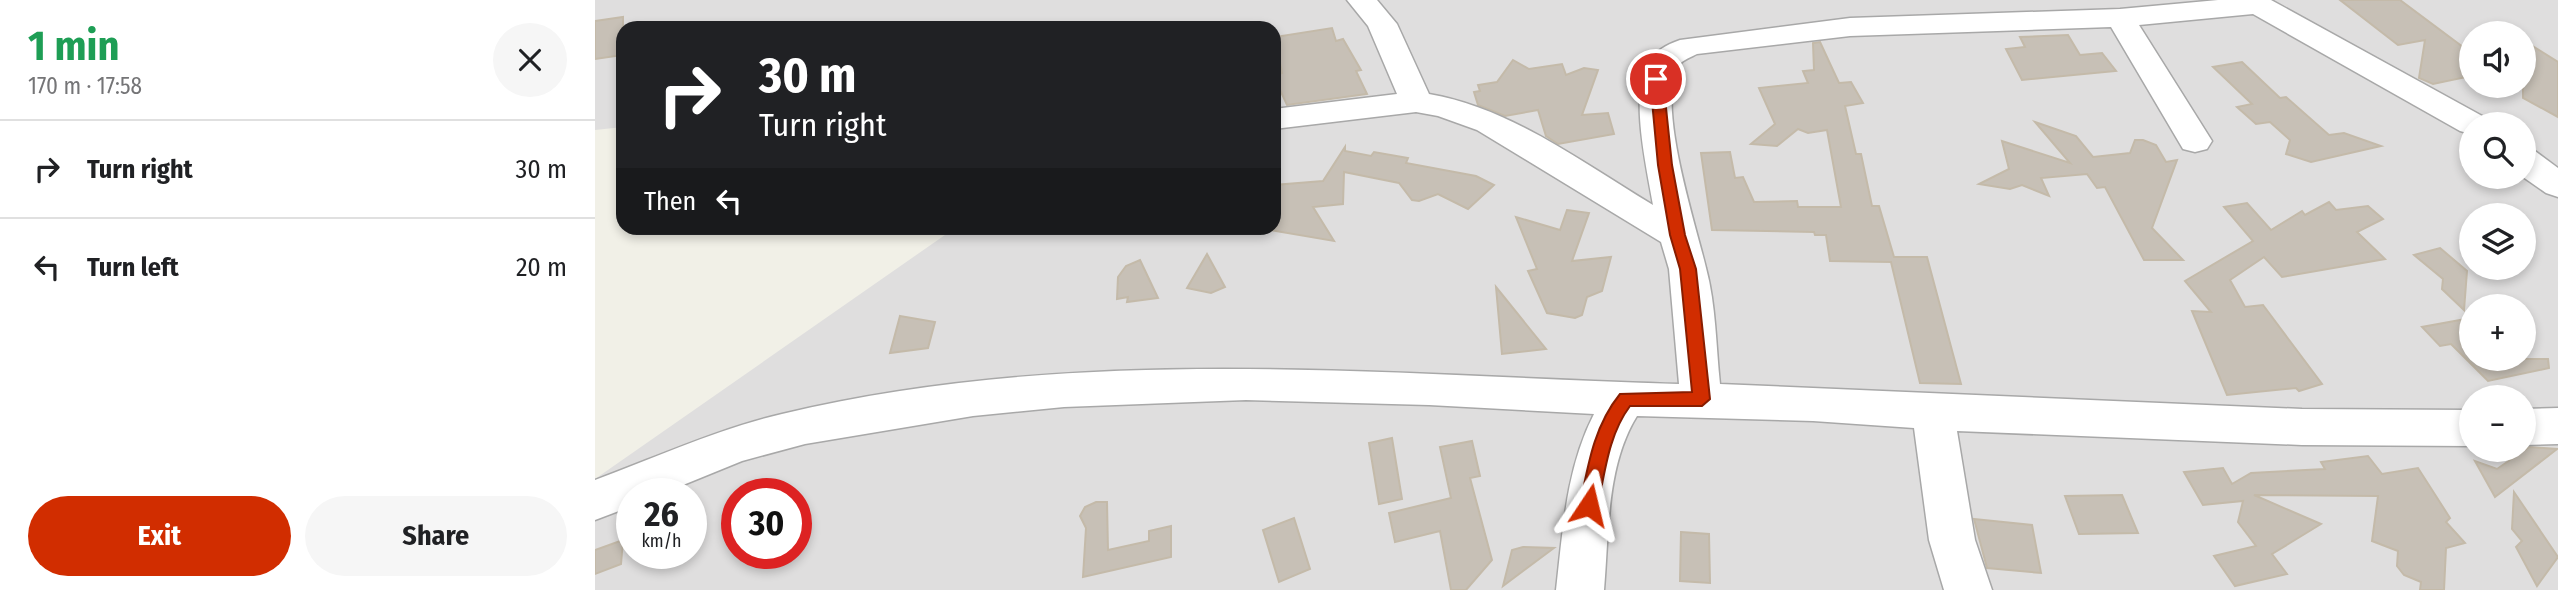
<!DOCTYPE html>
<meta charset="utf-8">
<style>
:root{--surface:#fff;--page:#f6f6f6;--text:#202124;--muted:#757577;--line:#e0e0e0;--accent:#d12d00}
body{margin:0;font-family:"Fira Sans Condensed",sans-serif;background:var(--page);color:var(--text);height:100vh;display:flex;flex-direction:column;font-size:26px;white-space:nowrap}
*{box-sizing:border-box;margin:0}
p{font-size:23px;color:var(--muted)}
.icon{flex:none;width:38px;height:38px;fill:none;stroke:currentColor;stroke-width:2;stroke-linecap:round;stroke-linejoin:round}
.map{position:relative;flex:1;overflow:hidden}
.sheet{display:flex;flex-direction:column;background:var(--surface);width:595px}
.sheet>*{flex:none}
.top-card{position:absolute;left:21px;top:21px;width:665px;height:214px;border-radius:21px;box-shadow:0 4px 10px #0003;background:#202124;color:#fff;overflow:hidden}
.tools{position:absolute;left:1864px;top:21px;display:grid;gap:14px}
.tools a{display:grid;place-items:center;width:77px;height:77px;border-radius:50%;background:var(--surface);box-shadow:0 4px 10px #0003;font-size:35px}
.speed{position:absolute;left:21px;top:478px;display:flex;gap:14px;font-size:35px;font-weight:700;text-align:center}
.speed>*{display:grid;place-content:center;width:91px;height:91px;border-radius:50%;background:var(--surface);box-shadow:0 4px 10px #0003;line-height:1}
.speed small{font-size:18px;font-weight:400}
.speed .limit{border:10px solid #d22;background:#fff;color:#111}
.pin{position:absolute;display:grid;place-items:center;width:60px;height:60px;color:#fff;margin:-30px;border:4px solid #fff;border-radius:50%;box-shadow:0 2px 7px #0007}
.me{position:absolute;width:77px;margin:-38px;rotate:10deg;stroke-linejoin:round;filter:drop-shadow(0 0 5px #0008)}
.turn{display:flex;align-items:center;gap:24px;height:147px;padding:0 28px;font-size:32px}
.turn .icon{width:91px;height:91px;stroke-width:2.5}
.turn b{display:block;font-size:49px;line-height:60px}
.then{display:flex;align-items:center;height:66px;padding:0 28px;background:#0003;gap:14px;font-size:26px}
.round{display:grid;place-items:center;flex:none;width:74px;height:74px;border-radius:37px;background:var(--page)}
.overview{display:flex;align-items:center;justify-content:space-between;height:119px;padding:0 28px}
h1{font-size:42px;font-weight:700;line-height:52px;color:#1e9e55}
.action{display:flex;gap:14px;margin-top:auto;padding:14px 28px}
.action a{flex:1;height:80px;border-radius:42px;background:var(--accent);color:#fff;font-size:28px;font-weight:700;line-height:80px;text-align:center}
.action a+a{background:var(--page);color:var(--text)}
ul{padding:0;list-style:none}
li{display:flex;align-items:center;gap:21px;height:98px;padding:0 28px;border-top:2px solid var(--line)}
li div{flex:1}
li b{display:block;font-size:26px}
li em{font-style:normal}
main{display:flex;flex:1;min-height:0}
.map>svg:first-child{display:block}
.residential{fill:#dfdede;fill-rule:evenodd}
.building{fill:#c7c0b6;stroke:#c4baa9;stroke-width:2}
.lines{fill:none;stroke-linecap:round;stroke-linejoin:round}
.minor-casing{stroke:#a8a8a8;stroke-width:3}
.minor{fill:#fff;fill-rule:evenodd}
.route{fill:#d12d00;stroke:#881d00;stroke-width:2}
</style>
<main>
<section class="sheet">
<div class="overview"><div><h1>1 min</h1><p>170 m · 17:58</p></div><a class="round"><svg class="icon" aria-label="close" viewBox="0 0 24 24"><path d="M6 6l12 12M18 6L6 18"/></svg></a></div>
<ul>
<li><svg class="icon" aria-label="right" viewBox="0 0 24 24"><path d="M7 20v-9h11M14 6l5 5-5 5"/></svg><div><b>Turn right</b></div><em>30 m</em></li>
<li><svg class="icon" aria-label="left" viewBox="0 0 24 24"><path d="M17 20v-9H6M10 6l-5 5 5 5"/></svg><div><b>Turn left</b></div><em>20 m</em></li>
</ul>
<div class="action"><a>Exit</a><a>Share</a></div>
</section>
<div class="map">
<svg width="1963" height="590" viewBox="0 0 1963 590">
<rect width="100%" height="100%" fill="#f1f0e7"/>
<path class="residential" d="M0 0H1963V590H0V479L360 228H679V28H28V127L0 130ZM1876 33H1928V86H1876ZM1876 124H1928V177H1876ZM1876 215H1928V268H1876ZM1876 306H1928V359H1876ZM1876 397H1928V450H1876ZM37 494H96V553H37ZM142 494H201V553H142Z"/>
<g class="building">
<polygon points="1745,0 1805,0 1876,53 1876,76 1838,84 1824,78 1830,40 1803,45"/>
<polygon points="28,17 28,55 0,59 0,21"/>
<polygon points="737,28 741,41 748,39 766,70 761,71 772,94 692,105 679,77 687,73 680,37"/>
<polygon points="1473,35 1485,55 1507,53 1521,71 1427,80 1411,49 1430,47 1425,37"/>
<polygon points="1928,40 1963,62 1963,117 1928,98"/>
<polygon points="1225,42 1244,83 1256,82 1268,103 1250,106 1261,154 1266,154 1277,206 1284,206 1299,257 1332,257 1366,384 1325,383 1296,262 1235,261 1231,235 1220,235 1219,232 1117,230 1106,153 1135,152 1140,178 1148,177 1159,202 1202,201 1203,207 1246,207 1232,130 1213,133 1203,129 1182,146 1156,144 1180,124 1164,88 1213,83 1208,71 1219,70 1218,43"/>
<polygon points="918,60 934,69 967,64 971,75 989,68 1003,70 987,115 1013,113 1019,134 963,144 951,136 943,110 910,116 883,105 879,92 885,91 883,85 902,82"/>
<polygon points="1647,62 1685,98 1691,97 1734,135 1749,133 1786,146 1716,162 1691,154 1695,140 1675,122 1661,124 1642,107 1657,104 1618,67"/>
<polygon points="1440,122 1481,136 1498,157 1535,153 1540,140 1548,140 1561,145 1571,162 1582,160 1557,228 1588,260 1549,260 1510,187 1502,188 1492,174 1446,178 1454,196 1427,185 1415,189 1384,184 1414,169 1407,141 1475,163"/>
<polygon points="750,147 750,151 776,156 779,152 813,158 811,163 881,176 899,185 873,209 843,194 824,201 817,200 804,183 749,172 748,204 718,207 739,241 669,229 679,228 679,185 728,181"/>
<polygon points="1734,202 1741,210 1773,206 1788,219 1762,232 1790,259 1687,277 1669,257 1635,280 1650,307 1668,305 1727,384 1704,391 1701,388 1632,395 1597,311 1616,312 1590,281 1658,241 1629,207 1652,203 1676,230 1707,211 1710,215"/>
<polygon points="972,210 994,213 977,261 1016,257 1007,291 992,297 987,315 980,318 952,313 933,271 942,269 921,217 965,230"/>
<polygon points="1845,248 1872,271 1869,310 1847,289 1848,279 1819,255"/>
<polygon points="612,254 630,287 616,293 592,288"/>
<polygon points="545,260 563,298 532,302 533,297 522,299 523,277 531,266"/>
<polygon points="901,287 951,349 907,354"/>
<polygon points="305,316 340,322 333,348 295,353"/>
<polygon points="1876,318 1876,359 1953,359 1954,368 1893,381 1856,344 1845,346 1827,327"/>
<polygon points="797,438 807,499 784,504 774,443"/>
<polygon points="877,441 885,476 875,478 897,560 871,590 856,590 845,531 800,542 794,513 856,498 845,447"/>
<polygon points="1934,447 1962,449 1900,497 1880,461 1902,469"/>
<polygon points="1773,456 1787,474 1823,468 1855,518 1851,522 1870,543 1851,548 1849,590 1825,590 1826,582 1809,575 1802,566 1803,551 1777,541 1783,496 1659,495 1726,524 1677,554 1692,574 1640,586 1619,556 1661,546 1643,522 1648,501 1608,505 1589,472 1628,468 1637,484 1656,473 1730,469 1726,462"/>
<polygon points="1919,492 1963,557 1942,586 1921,547 1927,541 1917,529"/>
<polygon points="1527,495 1543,533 1484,534 1470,496"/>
<polygon points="501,502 512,502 513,550 554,541 554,531 576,526 576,557 488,577 491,528 485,516 490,507"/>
<polygon points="699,518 715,569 684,582 668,530"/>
<polygon points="1379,519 1437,525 1446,573 1392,568"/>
<polygon points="1086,532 1114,534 1115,583 1085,581"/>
<polygon points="28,540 26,564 0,574 0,550"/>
<polygon points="928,547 959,548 908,586 917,550"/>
</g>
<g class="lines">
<g class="minor-casing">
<g id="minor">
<path d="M752 0H782L802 24 834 94C916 108 988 163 1058 205 1052 169 1035 98 1052 65 1059 51 1071 45 1085 40L1255 18 1525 9 1623 0H1676L1889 117 1894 124H1876V134L1865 131 1658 14 1544 25 1617 141 1612 149 1600 152 1588 149 1516 27 1255 36 1102 54C1094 58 1084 61 1081 70 1064 113 1100 222 1111 268 1121 305 1121 347 1125 384L1707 409 1876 410V446L1707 445 1362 431 1380 540 1397 590H1349L1334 540 1319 428 1218 421 1042 416C1011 466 1014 533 1009 590H961C968 529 971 469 999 414L834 405 651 400 469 407 378 416 210 444 147 461 66 494H37V506L0 520V480C62 457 123 429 187 414 483 343 785 375 1084 384L1074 269 1066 242 882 130 843 116 821 112 679 129V109L802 94 773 26Z"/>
<polygon points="1928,148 1940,151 1963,168 1963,197 1951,193 1928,177"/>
<polygon points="1963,408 1963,444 1928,445 1928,409"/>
</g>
</g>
<use href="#minor" class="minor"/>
</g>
<path class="route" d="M1061 75 1068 79 1077 165 1090 235 1101 269 1115 399 1107 406H1035C1014 434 1010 471 1003 505L1001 510H987L985 505C993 465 999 426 1025 394L1097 392 1085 269 1075 235 1063 165 1055 79Z"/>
</svg>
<div class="tools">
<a><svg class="icon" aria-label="sound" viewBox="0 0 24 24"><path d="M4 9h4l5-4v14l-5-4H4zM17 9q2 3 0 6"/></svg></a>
<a><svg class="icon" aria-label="search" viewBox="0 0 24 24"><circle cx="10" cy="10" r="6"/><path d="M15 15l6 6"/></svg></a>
<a><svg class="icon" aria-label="layers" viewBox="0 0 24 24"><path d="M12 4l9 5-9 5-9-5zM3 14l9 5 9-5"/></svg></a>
<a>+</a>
<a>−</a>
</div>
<div class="speed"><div>26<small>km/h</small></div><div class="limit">30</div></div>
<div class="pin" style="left:1061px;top:79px;background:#d93025"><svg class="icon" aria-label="arrive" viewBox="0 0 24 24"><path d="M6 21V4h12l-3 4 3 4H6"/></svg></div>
<svg class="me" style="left:994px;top:505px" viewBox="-20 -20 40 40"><path d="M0-17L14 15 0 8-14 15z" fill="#d12d00" stroke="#fff" stroke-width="4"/></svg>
<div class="top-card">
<div class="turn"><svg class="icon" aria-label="right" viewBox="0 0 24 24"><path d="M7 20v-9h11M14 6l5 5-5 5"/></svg><div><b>30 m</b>Turn right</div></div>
<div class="then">Then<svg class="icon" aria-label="left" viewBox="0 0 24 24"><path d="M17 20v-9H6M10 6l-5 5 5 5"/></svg></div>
</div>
</div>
</main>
